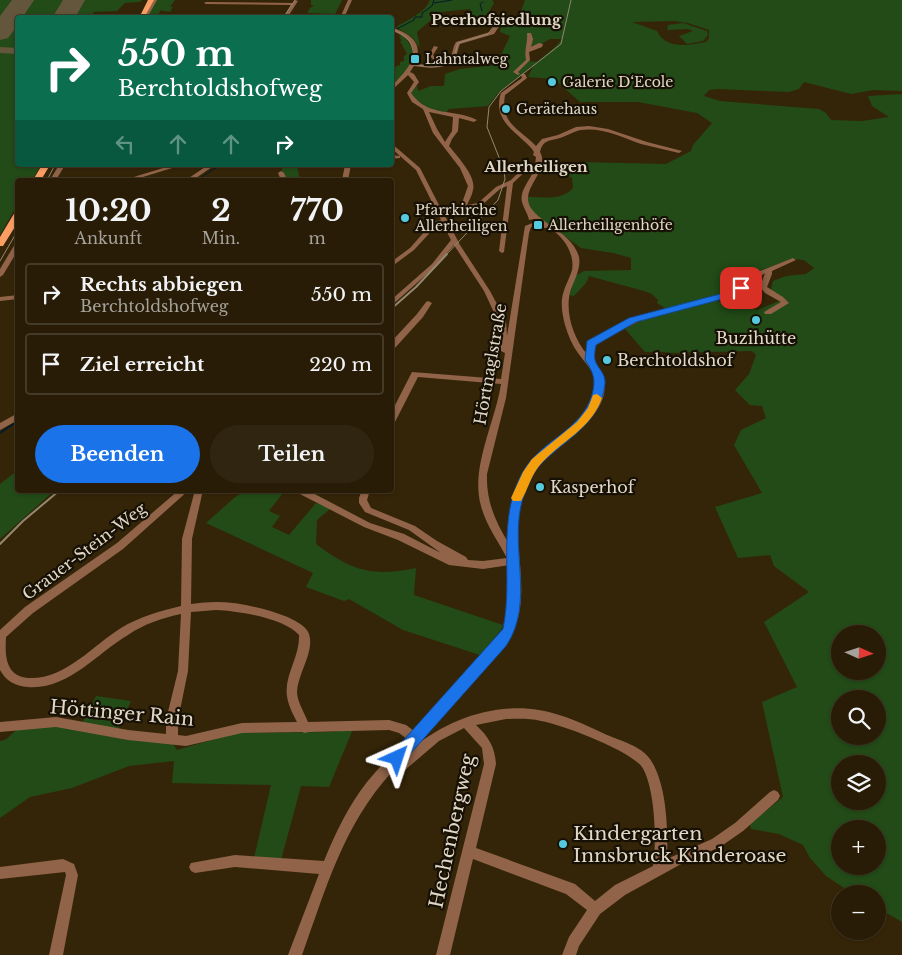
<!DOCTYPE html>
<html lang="de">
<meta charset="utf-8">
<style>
:root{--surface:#281c06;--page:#302510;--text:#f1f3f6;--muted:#a5a19b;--line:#443a28;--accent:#1a73e8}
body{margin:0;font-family:"Libre Baskerville",serif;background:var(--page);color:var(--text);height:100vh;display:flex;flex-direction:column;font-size:19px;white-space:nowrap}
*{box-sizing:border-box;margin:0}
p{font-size:16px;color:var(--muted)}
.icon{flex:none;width:28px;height:28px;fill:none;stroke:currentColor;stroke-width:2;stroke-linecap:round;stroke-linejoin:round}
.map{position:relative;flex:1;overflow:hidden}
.details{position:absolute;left:15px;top:178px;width:379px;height:315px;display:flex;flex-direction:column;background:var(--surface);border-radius:5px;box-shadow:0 1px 4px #0004,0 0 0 1px var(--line)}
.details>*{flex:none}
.guide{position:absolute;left:15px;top:15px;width:379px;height:152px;border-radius:5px;box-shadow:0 1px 4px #0004,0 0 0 1px var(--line);background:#0b6e4f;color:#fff;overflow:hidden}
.needle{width:32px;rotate:93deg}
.tools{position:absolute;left:831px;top:625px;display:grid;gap:10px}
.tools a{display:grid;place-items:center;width:55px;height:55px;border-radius:50%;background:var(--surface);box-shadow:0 1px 4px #0004,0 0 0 1px var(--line);font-size:25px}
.pin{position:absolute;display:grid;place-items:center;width:42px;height:42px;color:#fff;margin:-21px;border-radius:10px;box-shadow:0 2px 8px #0006}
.me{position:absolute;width:55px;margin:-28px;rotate:42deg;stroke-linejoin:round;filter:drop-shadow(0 0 4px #0008)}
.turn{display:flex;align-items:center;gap:18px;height:105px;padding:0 20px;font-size:22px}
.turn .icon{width:65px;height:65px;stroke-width:2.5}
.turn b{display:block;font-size:35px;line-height:42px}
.lanes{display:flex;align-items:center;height:48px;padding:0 20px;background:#0003;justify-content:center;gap:25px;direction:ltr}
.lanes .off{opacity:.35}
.eta{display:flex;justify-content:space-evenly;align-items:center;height:85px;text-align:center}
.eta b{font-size:30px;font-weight:800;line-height:35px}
.action{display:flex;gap:10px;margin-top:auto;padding:10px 20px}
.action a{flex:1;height:58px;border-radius:30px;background:var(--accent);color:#fff;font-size:20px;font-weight:800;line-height:58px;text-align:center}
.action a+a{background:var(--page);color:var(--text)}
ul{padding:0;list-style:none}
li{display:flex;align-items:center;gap:15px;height:62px;margin:0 10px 8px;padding:0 10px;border:2px solid var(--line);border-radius:5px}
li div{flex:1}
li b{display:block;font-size:19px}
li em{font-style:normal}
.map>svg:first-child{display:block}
.green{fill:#224b17;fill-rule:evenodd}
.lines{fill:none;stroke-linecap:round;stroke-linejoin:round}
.stream-far1{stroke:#051a28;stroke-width:1}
.stream{stroke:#051a28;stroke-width:2}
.taxiway{fill:#64563c;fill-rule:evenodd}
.runway{fill:#64563c;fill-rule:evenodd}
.minor{fill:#916449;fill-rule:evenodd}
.major{fill:#fb9e64;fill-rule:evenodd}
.tram{stroke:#948871;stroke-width:1}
.rail-far1{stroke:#948871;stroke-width:1}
.rail{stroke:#948871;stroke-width:2}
.route{fill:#1a73e8;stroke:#114b97}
.slow{fill:#f59e0b}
.poi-dot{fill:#55cadf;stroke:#171005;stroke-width:2}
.labels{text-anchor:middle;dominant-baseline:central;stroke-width:4.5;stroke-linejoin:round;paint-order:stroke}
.far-poi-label{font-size:14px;fill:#e2d8c7;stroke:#171005;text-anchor:start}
.far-neighbourhood-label{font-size:15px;font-weight:bold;fill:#e2d8c7;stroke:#171005}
.poi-label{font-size:16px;fill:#e2d8c7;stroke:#171005;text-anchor:start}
.street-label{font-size:16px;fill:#e2d8c7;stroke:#171005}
.near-street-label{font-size:19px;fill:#e2d8c7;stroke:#171005}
.near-poi-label{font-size:19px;fill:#e2d8c7;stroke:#171005;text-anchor:start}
</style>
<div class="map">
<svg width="902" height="955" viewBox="0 0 902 955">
<rect width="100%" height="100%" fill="#352508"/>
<g class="green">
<polygon points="0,0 142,0 140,2 125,3 117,11 94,12 91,17 18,18 18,165 41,165 32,180 18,180 17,205 0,235"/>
<polygon points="156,0 179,0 175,0 170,7 173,7 170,11 174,12 162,11 162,9 156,17 146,18"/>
<polygon points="311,0 342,0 335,14 307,13 310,8 314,6 311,5"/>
<path d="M430 0H492L494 3 483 23 464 22 470 9 440 12 417 32 420 48 412 37 396 27C407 20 425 13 430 0Z"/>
<path d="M525 0H902V91L873 90 851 94 804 82 799 89 789 92 717 89 709 90 704 96 720 101 819 109 826 113 831 120 862 121 889 117 872 106 868 96 902 94V922L878 908V894H853L826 876 810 858 803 845 779 834 751 829 750 824 783 797 762 702 797 687 764 622 809 592 774 566 770 555 738 558 715 507 762 493 734 445 741 430 766 418 762 406 750 405 735 390 749 374 756 355 752 351 668 353 665 352H645L625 329 643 320 713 300 757 310 779 301 771 289 773 281 786 276 806 274 814 268 804 260 792 259 761 270 732 292 670 308H665L657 303 658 300 652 294 644 291 589 276 586 283 574 296 569 295 575 276 584 271 631 270V258L613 253 581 248 534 214 528 204V197C545 197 561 201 573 188L572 178 566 175 565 170 577 168 578 162 666 164 691 151 693 145 712 123 697 113 638 102H580L554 79 528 77 534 65 500 91 488 106 449 109 445 114 430 110 411 96 410 90 412 87 417 85 418 91 431 86H444L445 74 460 69 496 65 510 36 500 32 501 27 517 22ZM674 21 688 23 709 30V38L706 42C688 45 666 50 657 31L632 22ZM550 39H562L555 47 537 62 529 61 527 52ZM840 634H878V671H840ZM840 699H878V736H840ZM840 764H878V801H840ZM840 829H878V866H840Z"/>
<polygon points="683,23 707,31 708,35 703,41 687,44 679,36 693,31 688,29 667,30 668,25"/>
<path d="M402 35C425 56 405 71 391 90V68L400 65V62L404 61V56L407 54 400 41H402L399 36Z"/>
<polygon points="283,165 297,165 299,176 302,180 284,180 281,173"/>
<polygon points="17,471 18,490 55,490 0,539 0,484"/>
<path d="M246 490H278L283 493 269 511 280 516 272 527 289 535 316 503 331 508 317 520 316 544C352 571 372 577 416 568L414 595 503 625 501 630 480 655 403 630 349 599 344 601 306 587 313 573 206 523 234 498Z"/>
<path d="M96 696 131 701 116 734 173 744 177 750 236 733 332 732 353 729 329 787 301 786 281 860 254 858 271 785 172 783 174 761 129 766 72 788 30 797 0 818V741C8 741 12 732 19 728 31 722 66 727 79 729Z"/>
</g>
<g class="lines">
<g class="stream-far1">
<polyline points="434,3 452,0"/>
<polyline points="482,11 480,4 483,2"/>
<polyline points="391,32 414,20 415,17 422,17 422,13 432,6 434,0"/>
<polyline points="197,180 220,165"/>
</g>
<polyline class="stream" points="0,433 18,421"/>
<polygon class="taxiway" points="0,47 18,48 18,54 0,53"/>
<g class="runway">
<polygon points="12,0 34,0 22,18 18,18 18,25 8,38 0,40 0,16"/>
<polygon points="63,0 85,0 75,18 52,18"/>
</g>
<g class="minor">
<polygon points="153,0 157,0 147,18 143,18"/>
<polygon points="295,0 298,1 287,18 283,18 291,5 206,4 204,3 206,2 293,3"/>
<polygon points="348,0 352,0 344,18 340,18"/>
<path d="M496 24 500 25 494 34 460 44C458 48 458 52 456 56 450 71 426 68 414 66L410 72 414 74 419 82 411 93C428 118 454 108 477 120L474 122 459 118 458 131 452 139 449 146C457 156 477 177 473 190 472 196 469 200 467 205L478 203 496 187 511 180 524 167 535 166 536 157 533 155 534 152 532 149C516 131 492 121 501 93L522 78 521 74H525L527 78 505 95C500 124 519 128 536 146L542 139 558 135 576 127 589 126 608 129 647 142 682 151 679 153C666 150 654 147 641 144 622 137 602 127 581 130 574 131 567 136 560 138 549 141 543 140 540 152 549 168 528 183 528 198 527 220 572 229 579 257 581 268 575 279 571 289 564 310 573 338 587 354L589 340 634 317 728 293 739 287 760 271 793 258 796 260 772 271V274L767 287 783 297 789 303 771 314H765L764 312 781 302 765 293 760 287 765 273 743 289 732 295 640 321 596 343 593 361C628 401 575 431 550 455 542 463 534 471 528 481 506 523 528 570 519 614 516 625 512 635 506 645L413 748C448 719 494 703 539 710 563 714 586 725 607 735 621 741 641 746 650 759 667 784 668 829 667 859L712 839 735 823 770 792 774 790 778 792 780 796 778 800 743 831 720 847 683 863 625 895 600 914 579 946 576 955H562L569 937 587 910 566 894 473 859 450 955H436L484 764 482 748 464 728 439 741 405 770 400 772H392C343 825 326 889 302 955H288L319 874 235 867 195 873 191 871 189 867 191 863 235 855 324 861C335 834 348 806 367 782 379 767 393 753 407 739L399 733 389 730 309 732 305 733 302 732 242 733 186 746 128 740 56 727 0 732V722L56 717 128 730 166 734V720L178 671 181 614C162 618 144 624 128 635 96 654 68 690 28 687 15 686 6 681 0 670V630L25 607 117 543 179 490H189L123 549 33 613 6 637C5 655 5 676 28 678 65 680 92 646 121 628 139 617 160 611 181 606L182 539 195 490H203L192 539 191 604C205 602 219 601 233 603 250 605 303 616 309 634 315 652 297 674 297 693 298 703 304 712 308 722L389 720 406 725 414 731 498 639C512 616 511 591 510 565L483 569 449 565 398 540 364 527 296 492 295 490H307L370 523 404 534 441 553 409 530 365 512 359 503V498L362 490H370L367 500 371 508 415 526 437 541 466 557 468 560 483 561 507 558C498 541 486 525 481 506 470 468 495 423 501 384L418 377 396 420 395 422 391 423V413L412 372 501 379 505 353 501 351 498 321 484 291 454 245 436 266 391 306V300L432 264 451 240 443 224 437 225 414 250 391 267V262L410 248 433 222 441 220 416 170 400 156V158L391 159V155L400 156 391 148V143L420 168 442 211 461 206 468 186 460 168 433 133 423 109 412 102 407 93 414 82 408 75 391 91V87C413 64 428 46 391 30V27C410 34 424 42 415 64L435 65 437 64 429 55 434 46 438 47 433 55 441 64 451 57 454 46 456 42 490 32ZM429 112 453 117 452 131 445 142 437 129ZM528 169H534C531 180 519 190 522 202 524 209 528 214 529 220L534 219 542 224 535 222 525 226 507 336 506 321 490 291 460 245 444 214 482 205 500 189 507 186 499 251 502 253 504 252 513 183ZM535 226C540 227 546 228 550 229 564 236 575 255 572 270 569 280 563 289 562 299 561 308 563 317 565 325 568 335 572 345 578 353 588 367 601 377 595 396 589 416 574 426 558 439 522 467 506 497 509 544 495 521 486 501 487 474L506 398 529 233 531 227ZM216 610C239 611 284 618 299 635 300 657 284 675 287 696 288 705 293 714 297 722L242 723 186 736 178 735V720L188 671 191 612ZM506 719C518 719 529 718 541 721 561 724 631 751 642 767 655 787 657 842 653 866L615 885 595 901 575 884 476 848 496 764C495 747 488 736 476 725Z"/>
<path d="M527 33H531L533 39 531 47 539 43 543 44 542 47 529 52 530 60 518 72 520 74 518 75 513 72 526 60C524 50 528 42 527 33Z"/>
<polygon points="59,165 65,165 56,180 50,180"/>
<polygon points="173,165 182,165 133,180 124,180"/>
<polygon points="208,165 215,165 193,180 186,180"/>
<polygon points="345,165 351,165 348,180 342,180"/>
<polygon points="281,171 284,173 287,180 281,180 278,173"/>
<polygon points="18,242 18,250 3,275 0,277 0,269 15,244"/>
<polygon points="18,295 18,299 0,301 0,297"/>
<polygon points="428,301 432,303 423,317 394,349 391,349 391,342 417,314 426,302"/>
<polygon points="18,413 18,420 0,430 0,423"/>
<polygon points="63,859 74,864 78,875 63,955 49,955 66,875 65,872 0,879 0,867"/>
</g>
<g class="major">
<polygon points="148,0 154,0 144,18 139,18"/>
<polygon points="42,165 50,165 41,180 33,180"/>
<polygon points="15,212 18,212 18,222 3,246 0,246 0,237"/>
</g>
<g class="tram">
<polyline points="283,18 295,0"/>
<path d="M391 29C412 37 412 43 415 64 426 68 445 69 453 58 456 54 456 48 458 43L488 34 494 26"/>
<polyline points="47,180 55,165"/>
<polyline points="0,261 18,230"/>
</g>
<polyline class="rail-far1" points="446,255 498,200 505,179 504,170 487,127 489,107 501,91 561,44 571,0"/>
<g class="rail">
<polyline points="391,309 416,287 447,254"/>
<polyline points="0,544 23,521 60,490"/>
</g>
</g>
<path class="route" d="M741 285 744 286V290L730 297 636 322 596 345C595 349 594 356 595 360 597 368 606 373 605 384 600 425 566 438 541 464 533 472 527 487 523 498 508 546 536 602 506 646L402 763 397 765 392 763 390 758 392 753 503 629C514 576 495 519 524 470 542 440 582 430 592 395 596 380 594 373 585 360L587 341 629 318 724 293Z"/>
<path class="slow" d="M597 394 602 398C591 430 560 441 539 466 531 476 528 489 521 501H513L511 498 523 472 532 459 577 422 588 408 593 395Z"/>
<g class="poi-dot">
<rect x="410" y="54" width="10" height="10" rx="2.5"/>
<circle cx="552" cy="82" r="5"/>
<circle cx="506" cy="109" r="5"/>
<circle cx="405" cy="218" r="5"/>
<rect x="533" y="220" width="10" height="10" rx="2.5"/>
<circle cx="756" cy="320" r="5"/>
<circle cx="607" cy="360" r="5"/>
<circle cx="540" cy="487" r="5"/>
<circle cx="563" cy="844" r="5"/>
</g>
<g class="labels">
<g class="far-poi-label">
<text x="425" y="59">Lahntalweg</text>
<text x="562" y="82">Galerie D‘Ecole</text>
<text x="516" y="109">Gerätehaus</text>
<text x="415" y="210">Pfarrkirche<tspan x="415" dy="16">Allerheiligen</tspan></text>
<text x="548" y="225">Allerheiligenhöfe</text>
</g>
<g class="far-neighbourhood-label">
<text x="496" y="19">Peerhofsiedlung</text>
<text x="536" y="166">Allerheiligen</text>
</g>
<g class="poi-label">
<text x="756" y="338" text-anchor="middle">Buzihütte</text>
<text x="617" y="360">Berchtoldshof</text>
<text x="550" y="487">Kasperhof</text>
</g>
<g class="street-label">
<text transform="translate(490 364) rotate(-80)">Hörtnaglstraße</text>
<text transform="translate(84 551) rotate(-37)">Grauer-Stein-Weg</text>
</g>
<g class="near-street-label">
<text transform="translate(122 713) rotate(5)">Höttinger Rain</text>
<text transform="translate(452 831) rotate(-78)">Hechenbergweg</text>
</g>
<g class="near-poi-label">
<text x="573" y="833">Kindergarten<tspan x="573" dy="22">Innsbruck Kinderoase</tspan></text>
</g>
</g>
</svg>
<div class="tools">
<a><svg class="needle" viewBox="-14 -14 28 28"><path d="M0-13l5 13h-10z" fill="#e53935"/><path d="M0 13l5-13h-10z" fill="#a5a19b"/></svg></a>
<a><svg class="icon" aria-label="search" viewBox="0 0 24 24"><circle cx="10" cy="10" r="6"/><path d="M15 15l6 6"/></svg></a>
<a><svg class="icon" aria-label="layers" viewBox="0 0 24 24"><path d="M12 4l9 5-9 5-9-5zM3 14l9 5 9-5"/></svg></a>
<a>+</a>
<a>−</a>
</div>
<div class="pin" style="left:741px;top:288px;background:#d93025"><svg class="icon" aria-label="arrive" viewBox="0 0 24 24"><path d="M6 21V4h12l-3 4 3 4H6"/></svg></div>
<svg class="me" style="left:397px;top:758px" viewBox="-20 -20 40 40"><path d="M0-17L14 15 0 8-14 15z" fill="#1a73e8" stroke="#fff" stroke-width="4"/></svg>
<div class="guide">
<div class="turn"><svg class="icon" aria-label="right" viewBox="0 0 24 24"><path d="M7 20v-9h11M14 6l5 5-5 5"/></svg><div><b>550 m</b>Berchtoldshofweg</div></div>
<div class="lanes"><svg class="icon off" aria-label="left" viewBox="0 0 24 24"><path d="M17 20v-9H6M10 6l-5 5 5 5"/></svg><svg class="icon off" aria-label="ahead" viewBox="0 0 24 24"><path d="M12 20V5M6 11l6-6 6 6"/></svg><svg class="icon off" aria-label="ahead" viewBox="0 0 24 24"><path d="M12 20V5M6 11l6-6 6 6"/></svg><svg class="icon" aria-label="right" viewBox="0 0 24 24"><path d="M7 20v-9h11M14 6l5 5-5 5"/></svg></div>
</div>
<section class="details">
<div class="eta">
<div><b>10:20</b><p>Ankunft</p></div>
<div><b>2</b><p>Min.</p></div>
<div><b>770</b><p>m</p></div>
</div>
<ul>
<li><svg class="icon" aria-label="right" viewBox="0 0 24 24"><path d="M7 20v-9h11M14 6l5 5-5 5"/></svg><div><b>Rechts abbiegen</b><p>Berchtoldshofweg</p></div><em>550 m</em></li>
<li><svg class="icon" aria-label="arrive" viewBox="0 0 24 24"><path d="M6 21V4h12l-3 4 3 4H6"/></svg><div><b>Ziel erreicht</b></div><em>220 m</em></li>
</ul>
<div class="action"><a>Beenden</a><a>Teilen</a></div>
</section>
</div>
